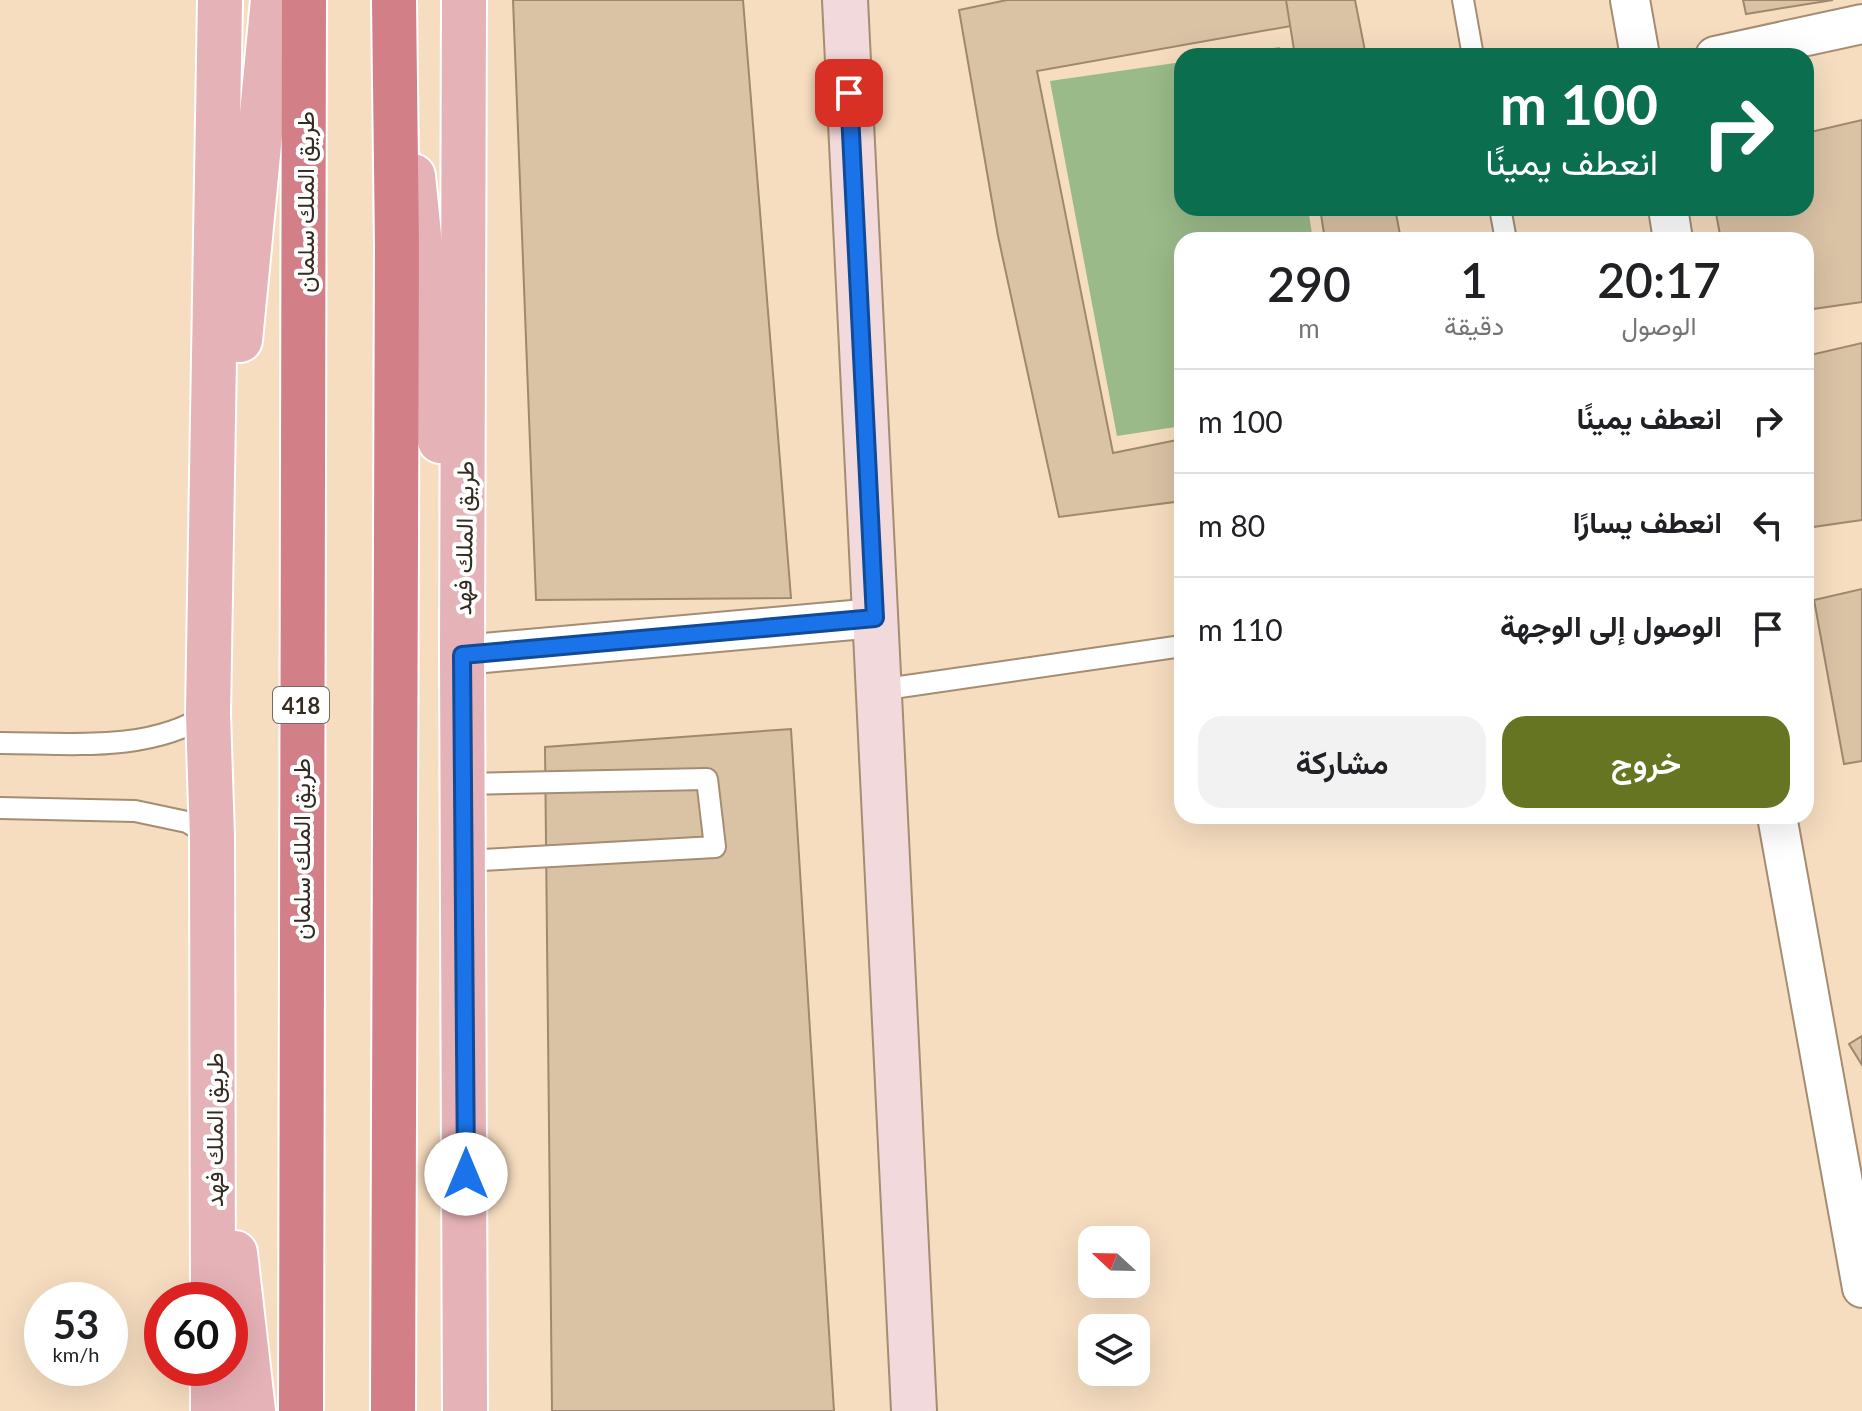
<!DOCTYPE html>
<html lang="ar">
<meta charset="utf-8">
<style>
:root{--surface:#fff;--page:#f2f2f2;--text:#202124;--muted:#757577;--line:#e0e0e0;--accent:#667521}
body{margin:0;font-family:Lato,Vazirmatn,sans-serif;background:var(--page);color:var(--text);direction:rtl;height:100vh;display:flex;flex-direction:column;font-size:30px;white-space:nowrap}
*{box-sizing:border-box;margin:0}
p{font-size:26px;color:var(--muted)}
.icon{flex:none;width:44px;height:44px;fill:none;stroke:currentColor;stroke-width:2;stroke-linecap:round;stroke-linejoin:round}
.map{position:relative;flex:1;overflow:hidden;direction:ltr}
.details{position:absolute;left:1174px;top:232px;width:640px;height:592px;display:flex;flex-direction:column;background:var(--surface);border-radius:24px;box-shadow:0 8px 32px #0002;direction:rtl}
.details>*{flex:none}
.guide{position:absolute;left:1174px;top:48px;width:640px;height:168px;border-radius:24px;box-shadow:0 8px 32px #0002;direction:rtl;background:#0b6e4f;color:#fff;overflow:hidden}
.needle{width:52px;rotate:292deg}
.controls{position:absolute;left:1078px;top:1226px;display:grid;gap:16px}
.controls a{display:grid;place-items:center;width:72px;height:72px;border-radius:16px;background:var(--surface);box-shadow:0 8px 32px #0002;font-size:40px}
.speed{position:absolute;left:24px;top:1282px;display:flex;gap:16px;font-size:40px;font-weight:700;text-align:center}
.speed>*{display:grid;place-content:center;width:104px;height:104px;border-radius:50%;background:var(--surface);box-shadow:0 8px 32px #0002;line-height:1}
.speed small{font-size:20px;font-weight:400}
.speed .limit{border:12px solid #d22;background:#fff;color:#111}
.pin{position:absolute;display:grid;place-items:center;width:68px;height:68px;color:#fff;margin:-34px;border-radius:16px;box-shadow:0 4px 12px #0006}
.me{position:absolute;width:88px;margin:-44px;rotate:0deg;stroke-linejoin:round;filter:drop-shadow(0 0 6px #0008)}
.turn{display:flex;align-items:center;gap:28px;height:168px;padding:0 24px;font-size:36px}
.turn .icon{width:104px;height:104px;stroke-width:2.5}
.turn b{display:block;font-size:56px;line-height:68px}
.eta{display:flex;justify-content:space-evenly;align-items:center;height:136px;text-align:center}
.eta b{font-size:48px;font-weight:600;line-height:56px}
.action{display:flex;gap:16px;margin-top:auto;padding:16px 24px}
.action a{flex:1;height:92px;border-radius:24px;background:var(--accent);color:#fff;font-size:32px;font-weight:600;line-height:92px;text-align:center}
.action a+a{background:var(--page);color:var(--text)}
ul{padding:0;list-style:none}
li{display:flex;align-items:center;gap:24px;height:104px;padding:0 24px;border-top:2px solid var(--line)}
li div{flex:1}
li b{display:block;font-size:30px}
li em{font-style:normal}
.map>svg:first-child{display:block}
.green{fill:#9aba89}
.building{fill:#dac2a5;stroke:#9f886e;stroke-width:2}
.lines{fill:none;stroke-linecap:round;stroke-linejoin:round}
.lane-casing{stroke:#a48d72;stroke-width:24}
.street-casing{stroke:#a48d72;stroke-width:42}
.secondary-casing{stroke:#a48d72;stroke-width:48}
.primary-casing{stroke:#fff;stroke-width:48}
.highway-casing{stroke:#fff;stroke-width:48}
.lane{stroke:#fff;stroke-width:20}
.street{stroke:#fff;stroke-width:38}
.secondary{stroke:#f2d9db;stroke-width:44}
.primary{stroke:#e5b2b7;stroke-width:44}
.highway{stroke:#d37f87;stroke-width:44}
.route-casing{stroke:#114b97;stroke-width:20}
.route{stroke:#1a73e8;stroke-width:14}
.labels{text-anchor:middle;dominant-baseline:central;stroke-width:8;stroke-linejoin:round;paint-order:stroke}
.shield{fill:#fff;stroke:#726b64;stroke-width:2}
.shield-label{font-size:22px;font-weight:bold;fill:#352c21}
.street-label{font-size:24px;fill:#352c21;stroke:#fff}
</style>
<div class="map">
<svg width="1862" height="1411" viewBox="0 0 1862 1411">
<rect width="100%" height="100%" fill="#f6ddc0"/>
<g class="green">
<polygon points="1280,47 1282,56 1221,56"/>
<polygon points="1182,62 1182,208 1308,208 1313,240 1182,240 1182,426 1117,436 1050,81"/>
</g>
<g class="building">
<polygon points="513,0 743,0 791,598 536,600"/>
<polygon points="1007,0 1351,0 1353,15 1037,71 1113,453 1182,439 1182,501 1059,517 998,236 959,10"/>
<polygon points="1286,0 1355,0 1366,56 1295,56"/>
<polygon points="1743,0 1833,0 1746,14"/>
<polygon points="1862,120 1862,302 1806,310 1806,240 1721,240 1715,208 1806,208 1806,133"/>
<polygon points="1320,208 1395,208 1401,240 1325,240"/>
<polygon points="1862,343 1862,520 1806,528 1806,356"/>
<polygon points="1862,589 1862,761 1844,764 1814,600"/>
<polygon points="791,729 834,1411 552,1411 545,747"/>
<polygon points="1862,1036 1862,1065 1849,1044"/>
</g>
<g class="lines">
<g class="lane-casing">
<g id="lane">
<polyline points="1463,0 1473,56"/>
<polyline points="1500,208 1506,240"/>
<polyline points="879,690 1182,646"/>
<path d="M0 743C68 743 149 753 208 714"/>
<polyline points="463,784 707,779 715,847 464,861"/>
<polyline points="0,808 135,811 187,822 210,836"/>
</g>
</g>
<g class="street-casing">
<g id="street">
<polyline points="1630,0 1640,56"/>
<polyline points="1715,56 1862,24"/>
<polyline points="1668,208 1673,240"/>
<polyline points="462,655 875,618"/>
<polyline points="1777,816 1862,1288"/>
</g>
</g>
<g class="secondary-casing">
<polyline id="secondary" points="845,0 914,1411"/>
</g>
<g class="primary-casing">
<g id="primary">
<polyline points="464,0 462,655 465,1411"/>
<polyline points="413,176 440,441"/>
<polyline points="240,340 273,0"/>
<polyline points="235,1253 253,1411"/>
<polyline points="213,1300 212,837 208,714 220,0"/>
<polyline points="213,1368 213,1411"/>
</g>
</g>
<g class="highway-casing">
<g id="highway">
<polyline points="301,1411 304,0"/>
<polyline points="393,1411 397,247 394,0"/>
</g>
</g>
<use href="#lane" class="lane"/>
<use href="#street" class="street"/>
<use href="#secondary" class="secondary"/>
<use href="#primary" class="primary"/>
<use href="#highway" class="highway"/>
</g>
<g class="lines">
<g class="route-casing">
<polyline id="route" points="466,1174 462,655 875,618 849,93"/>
</g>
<use href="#route" class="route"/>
</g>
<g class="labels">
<rect class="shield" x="273" y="687" width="56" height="36" rx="6"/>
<g class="shield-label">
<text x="301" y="705">418</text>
</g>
<g class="street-label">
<text transform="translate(304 202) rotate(-90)">طريق الملك سلمان</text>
<text transform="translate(463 538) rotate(-89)">طريق الملك فهد</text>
<text transform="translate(300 849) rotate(-90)">طريق الملك سلمان</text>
<text transform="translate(213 1130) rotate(-90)">طريق الملك فهد</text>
</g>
</g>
</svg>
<div class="controls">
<a><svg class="needle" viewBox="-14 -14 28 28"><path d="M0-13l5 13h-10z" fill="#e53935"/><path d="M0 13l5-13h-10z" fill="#757577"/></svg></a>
<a><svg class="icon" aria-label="layers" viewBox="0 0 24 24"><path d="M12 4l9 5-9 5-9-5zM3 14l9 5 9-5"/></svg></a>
</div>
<div class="speed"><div>53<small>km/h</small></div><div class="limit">60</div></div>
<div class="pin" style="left:849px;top:93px;background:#d93025"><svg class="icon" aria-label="arrive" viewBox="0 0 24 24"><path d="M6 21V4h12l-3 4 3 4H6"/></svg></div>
<svg class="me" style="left:466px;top:1174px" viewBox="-20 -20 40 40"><circle r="19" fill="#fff"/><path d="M0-13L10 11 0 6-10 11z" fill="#1a73e8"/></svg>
<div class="guide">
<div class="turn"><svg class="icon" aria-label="right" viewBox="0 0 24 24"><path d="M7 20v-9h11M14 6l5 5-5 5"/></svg><div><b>100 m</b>انعطف يمينًا</div></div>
</div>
<section class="details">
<div class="eta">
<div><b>20:17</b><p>الوصول</p></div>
<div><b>1</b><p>دقيقة</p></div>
<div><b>290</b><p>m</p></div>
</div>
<ul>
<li><svg class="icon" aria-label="right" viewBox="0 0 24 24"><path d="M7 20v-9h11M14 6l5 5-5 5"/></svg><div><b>انعطف يمينًا</b></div><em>100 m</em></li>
<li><svg class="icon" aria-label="left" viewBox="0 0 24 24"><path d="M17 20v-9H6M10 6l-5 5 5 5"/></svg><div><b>انعطف يسارًا</b></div><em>80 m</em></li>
<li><svg class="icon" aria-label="arrive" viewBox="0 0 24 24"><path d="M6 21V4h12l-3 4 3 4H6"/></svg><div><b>الوصول إلى الوجهة</b></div><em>110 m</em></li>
</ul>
<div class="action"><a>خروج</a><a>مشاركة</a></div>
</section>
</div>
